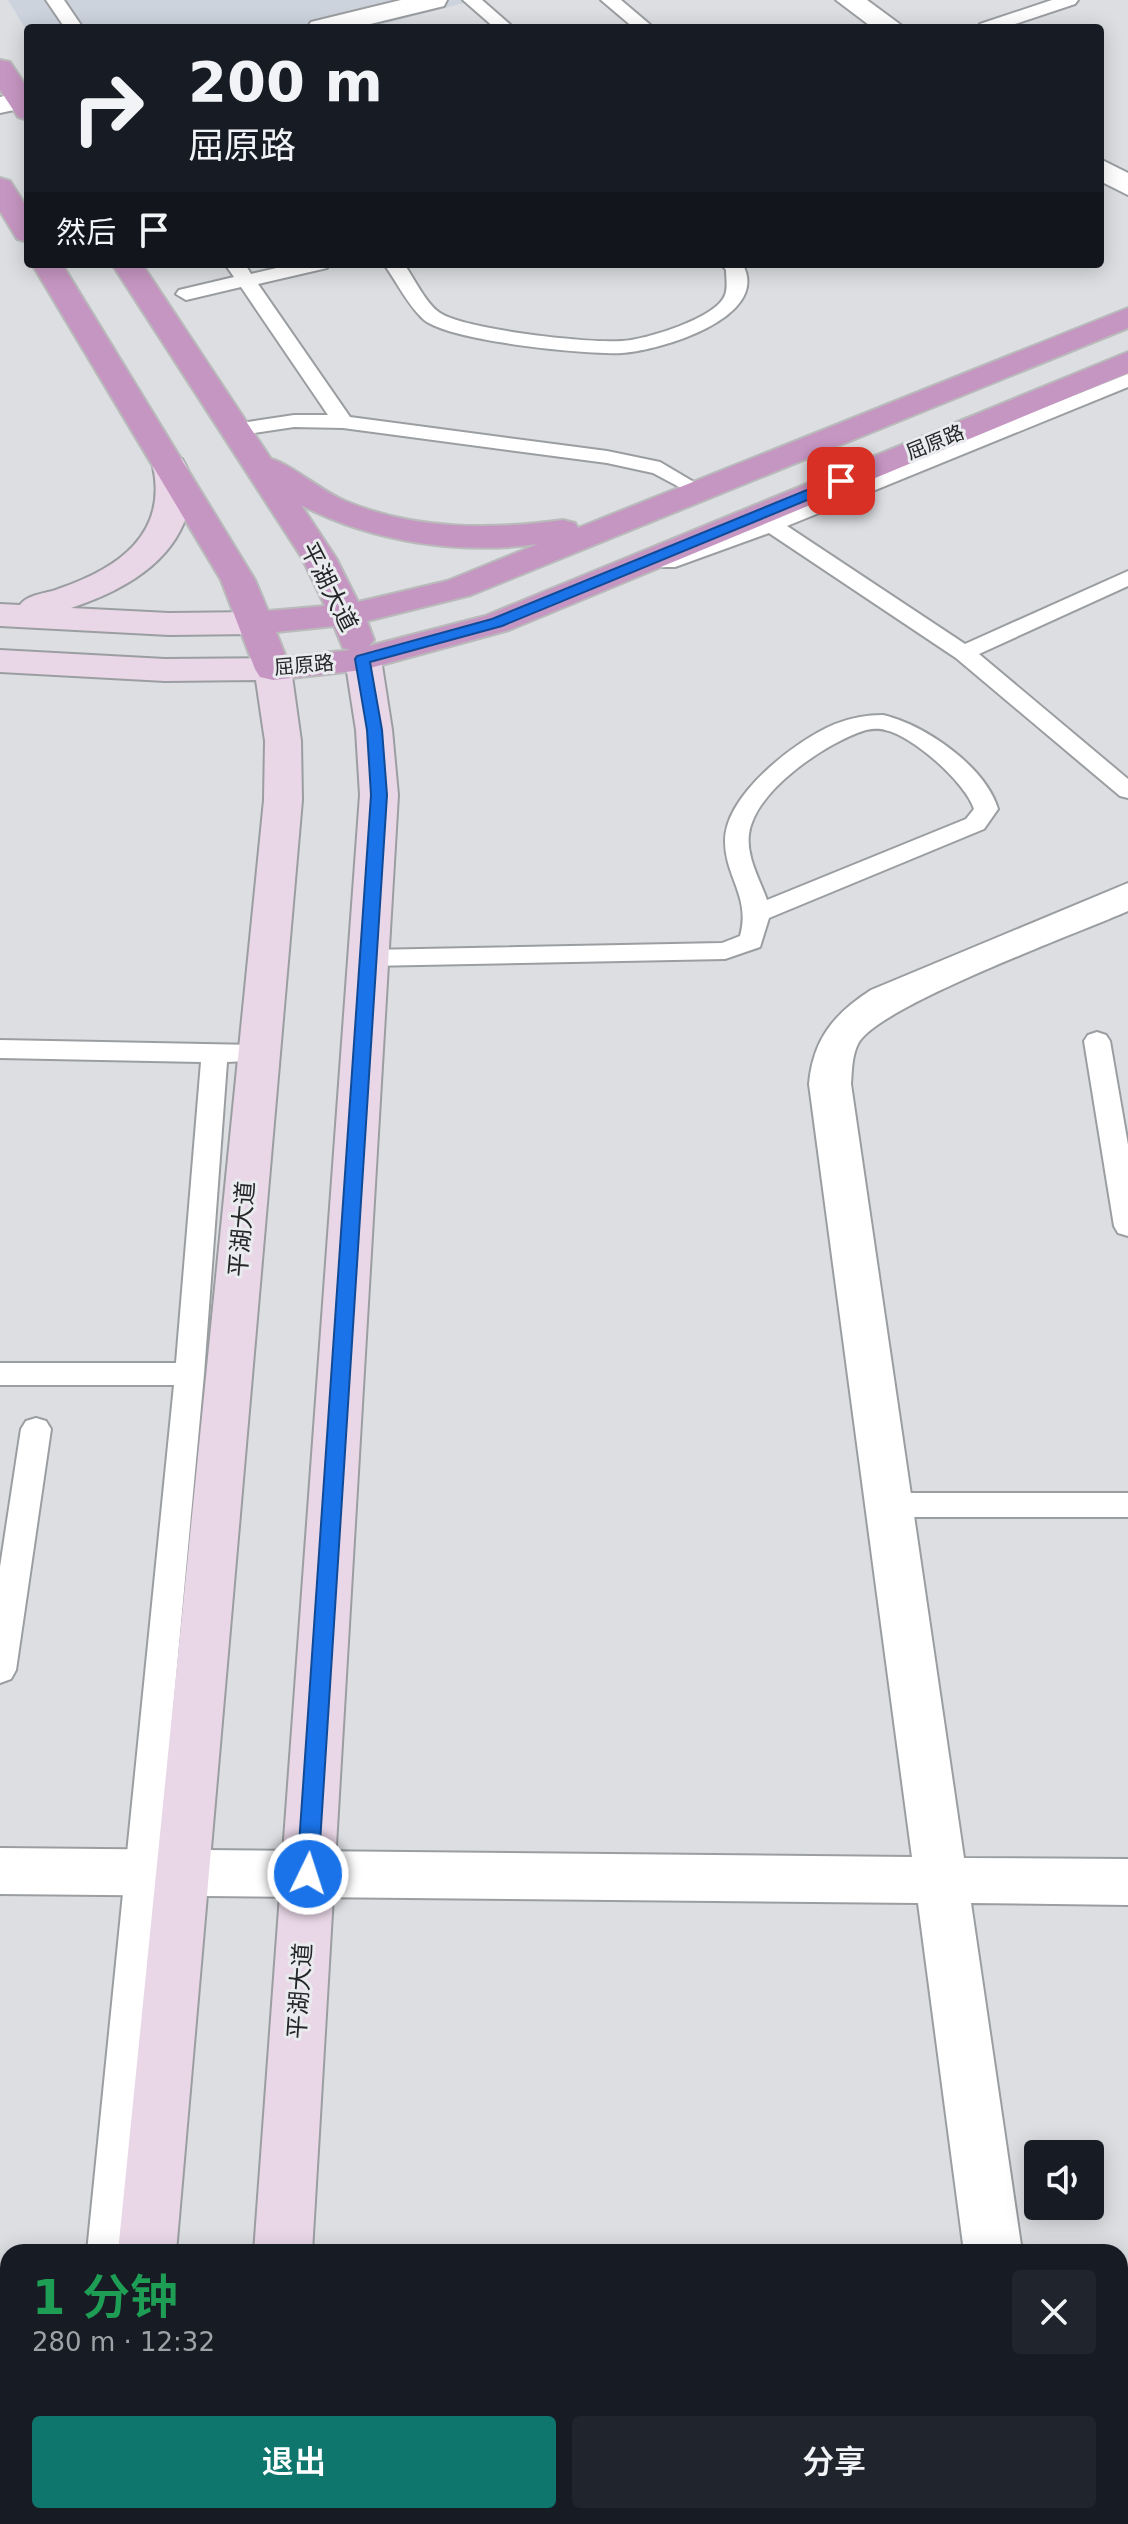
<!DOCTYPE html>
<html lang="zh">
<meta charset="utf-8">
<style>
:root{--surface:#171b24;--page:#20242c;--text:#f1f3f6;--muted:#9ea1a6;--accent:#0f766e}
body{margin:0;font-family:"DejaVu Sans","Noto Sans SC",sans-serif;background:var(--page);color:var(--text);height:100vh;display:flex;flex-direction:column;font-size:30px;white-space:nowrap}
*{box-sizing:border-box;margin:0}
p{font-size:26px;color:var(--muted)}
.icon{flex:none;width:44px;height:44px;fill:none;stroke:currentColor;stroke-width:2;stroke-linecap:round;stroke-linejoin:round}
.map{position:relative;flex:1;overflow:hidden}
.details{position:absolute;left:0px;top:2244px;width:1128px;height:280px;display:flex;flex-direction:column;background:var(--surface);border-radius:24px 24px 0 0;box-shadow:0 4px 20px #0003}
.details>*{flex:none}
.guide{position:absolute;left:24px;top:24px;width:1080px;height:244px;border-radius:8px;box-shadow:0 4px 20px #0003;background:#171b24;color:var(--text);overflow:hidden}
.fabs{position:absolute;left:1024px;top:2140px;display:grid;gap:16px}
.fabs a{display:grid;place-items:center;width:80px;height:80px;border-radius:8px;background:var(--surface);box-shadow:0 4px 20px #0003;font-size:40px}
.pin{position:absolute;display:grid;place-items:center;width:68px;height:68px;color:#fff;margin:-34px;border-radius:16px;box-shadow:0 4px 12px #0006}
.me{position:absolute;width:88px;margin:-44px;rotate:4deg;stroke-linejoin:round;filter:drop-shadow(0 0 6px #0008)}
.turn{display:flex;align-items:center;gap:28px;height:168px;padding:0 32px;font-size:36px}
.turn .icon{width:104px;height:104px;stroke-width:2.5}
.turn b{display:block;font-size:56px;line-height:68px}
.then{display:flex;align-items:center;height:76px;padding:0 32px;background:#0003;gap:16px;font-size:30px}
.round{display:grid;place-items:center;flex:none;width:84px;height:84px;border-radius:8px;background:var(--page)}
.headline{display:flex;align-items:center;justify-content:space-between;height:136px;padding:0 32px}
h1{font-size:48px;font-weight:600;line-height:60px;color:#1e9e55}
.cta{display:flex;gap:16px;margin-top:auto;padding:16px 32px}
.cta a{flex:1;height:92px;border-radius:8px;background:var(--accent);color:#fff;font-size:32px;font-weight:600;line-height:92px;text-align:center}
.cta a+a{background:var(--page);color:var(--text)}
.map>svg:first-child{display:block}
.built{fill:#ccd3dd}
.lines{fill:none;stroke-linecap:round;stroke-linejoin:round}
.service-casing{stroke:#9b9ea1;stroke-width:4}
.minor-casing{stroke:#9b9ea1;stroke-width:4}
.secondary-casing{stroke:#9b9ea1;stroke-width:4}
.trunk-casing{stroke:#b9baba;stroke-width:4}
.service{fill:#fff;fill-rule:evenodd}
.minor{fill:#fff;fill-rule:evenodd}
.secondary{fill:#e9d7e8;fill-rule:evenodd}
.trunk{fill:#c696c2;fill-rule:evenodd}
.route{fill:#1a73e8;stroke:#114b97;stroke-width:2}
.labels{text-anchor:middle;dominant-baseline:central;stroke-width:6;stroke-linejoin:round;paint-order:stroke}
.far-street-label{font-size:20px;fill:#252627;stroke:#e9ebef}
.street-label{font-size:24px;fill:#252627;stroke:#e9ebef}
</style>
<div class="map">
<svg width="1128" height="2524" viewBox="0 0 1128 2524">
<rect width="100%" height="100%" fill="#dcdee2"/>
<polygon class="built" points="8,0 475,0 368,28 28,28 28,33"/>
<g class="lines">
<g class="service-casing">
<g id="service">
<polygon points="46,0 64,0 83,28 65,28"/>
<polygon points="463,0 482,0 514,28 495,28"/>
<polygon points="601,0 621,0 654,28 634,28"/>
<polygon points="1052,0 1078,0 1075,4 1003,28 977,28 980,24"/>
<polygon points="225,264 245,264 251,274 294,264 330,264 327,268 258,284 350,417 607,451 660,462 709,491 698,497 653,473 607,463 343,428 294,427 235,436 228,434 225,430 228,426 235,424 294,415 328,415 241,287 186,300 176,294 179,290 234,277"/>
<path d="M384 264H404C414 278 426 304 440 313 467 330 587 343 622 341 645 340 717 318 725 295 728 288 726 277 726 270L721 264 743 265C771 318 658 351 622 353 587 355 447 341 423 319 408 305 396 281 384 264Z"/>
<polygon points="1128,374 1128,387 787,526 965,644 1128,571 1128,586 979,654 1128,779 1128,798 1120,796 956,658 769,533 675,567 659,567 656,562 659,557 763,520"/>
<path d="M883 715C925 725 985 766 998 809L984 829 769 918 760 947 725 959 368 966 359 964 355 958 359 952 368 950 722 943 740 936C751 897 725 877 725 841 725 795 796 740 835 724 851 718 866 715 883 715ZM866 730C872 729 879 728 885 730 912 735 966 783 974 809L966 819 767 900C760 880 746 857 749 834 755 790 827 742 866 730Z"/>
<polygon points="1097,1032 1106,1035 1110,1041 1128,1145 1128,1236 1118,1233 1114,1226 1084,1041 1088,1035"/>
<polygon points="0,1040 259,1045 268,1048 272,1054 268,1060 227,1062 204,1374 123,2252 87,2252 174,1385 0,1385 0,1363 176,1363 201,1062 0,1058"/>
<polygon points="36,1418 46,1421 51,1429 16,1670 11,1679 0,1683 0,1567 21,1429 26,1421"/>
<polygon points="888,1493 1128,1493 1128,1517 888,1517 877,1513 873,1505 877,1497"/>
<polygon points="59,2516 97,2516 96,2524 58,2524"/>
</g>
</g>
<g class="minor-casing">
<g id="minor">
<polygon points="401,0 447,0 444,6 354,28 307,28 311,22"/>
<polygon points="836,0 867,0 905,28 873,28"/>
<polygon points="28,91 28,107 0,113 0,97"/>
<polygon points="1100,159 1128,173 1128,195 1100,181"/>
<path d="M1128 883V911C1078 933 882 1005 859 1042 852 1054 852 1070 851 1084L964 1858 1128 1859V1905L971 1903 1022 2252H964L918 1903 0 1894V1848L912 1857 809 1084C813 1039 834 1014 871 990Z"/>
<polygon points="1000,2516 1060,2516 1062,2524 1000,2524"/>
</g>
</g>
<g class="secondary-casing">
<g id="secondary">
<path d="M170 456 182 459C190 471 193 486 190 501 180 560 123 591 71 608L169 613 256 612 268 616 274 623 268 630 256 634 169 635 0 626V604L20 605C28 594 45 594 58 589 117 569 168 535 153 466L158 459Z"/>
<polygon points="363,648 376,651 381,659 392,730 398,795 312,2252 254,2252 360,795 356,730 345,659 350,651"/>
<polygon points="0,650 165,659 273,658 286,661 291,669 301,741 302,800 176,2252 118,2252 264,800 265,741 256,680 165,681 0,672"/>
<polygon points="93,2516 153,2516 153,2524 91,2524"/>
<polygon points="236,2516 296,2516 296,2524 234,2524"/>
</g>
</g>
<g class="trunk-casing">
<g id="trunk">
<polygon points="0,60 10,62 28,89 28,120 18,117 0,90"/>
<polygon points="0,178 10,181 28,209 28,242 17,239 0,211"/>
<path d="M32 264H62L255 580 268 611 325 606 302 558 112 264H142L271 459C291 464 321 491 345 501 414 530 490 530 563 520L575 523 578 528 1128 308V328L471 595 367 621 374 640 369 646 485 616 1128 352V373L509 630 363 670 273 680 260 677 255 669 221 580ZM301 505C372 542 460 555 538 544L447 581 358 602 336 558ZM334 626 343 648 351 650 286 657 276 632Z"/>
</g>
</g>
<use href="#service" class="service"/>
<use href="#minor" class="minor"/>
<use href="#secondary" class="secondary"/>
<use href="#trunk" class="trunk"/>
</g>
<polygon class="route" points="841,476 846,478 846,484 502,626 370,662 382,730 387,795 318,1874 315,1880 308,1883 300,1880 297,1874 371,795 367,730 355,659 357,656 492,619"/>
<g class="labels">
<g class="far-street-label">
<text transform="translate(935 442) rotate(-22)">屈原路</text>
<text transform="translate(304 665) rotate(-5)">屈原路</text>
</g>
<g class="street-label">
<text transform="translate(329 587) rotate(63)">平湖大道</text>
<text transform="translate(242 1229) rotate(-85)">平湖大道</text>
<text transform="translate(300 1991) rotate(-86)">平湖大道</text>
</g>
</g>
</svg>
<div class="fabs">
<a><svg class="icon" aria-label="sound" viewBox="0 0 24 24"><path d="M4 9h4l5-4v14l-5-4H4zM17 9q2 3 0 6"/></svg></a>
</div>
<div class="pin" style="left:841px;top:481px;background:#d93025"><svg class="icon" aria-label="arrive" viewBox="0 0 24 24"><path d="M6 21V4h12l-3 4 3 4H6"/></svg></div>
<svg class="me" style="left:308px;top:1874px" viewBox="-20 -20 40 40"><circle r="17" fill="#1a73e8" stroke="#fff" stroke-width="3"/><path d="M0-11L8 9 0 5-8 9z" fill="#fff"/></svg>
<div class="guide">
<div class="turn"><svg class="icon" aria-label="right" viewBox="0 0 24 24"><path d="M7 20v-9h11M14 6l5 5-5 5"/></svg><div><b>200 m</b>屈原路</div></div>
<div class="then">然后<svg class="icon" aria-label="arrive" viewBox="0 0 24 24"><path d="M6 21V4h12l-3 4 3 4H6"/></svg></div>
</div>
<section class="details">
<div class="headline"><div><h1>1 分钟</h1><p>280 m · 12:32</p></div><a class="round"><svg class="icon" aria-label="close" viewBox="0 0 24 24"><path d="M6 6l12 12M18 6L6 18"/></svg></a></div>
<div class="cta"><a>退出</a><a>分享</a></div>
</section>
</div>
